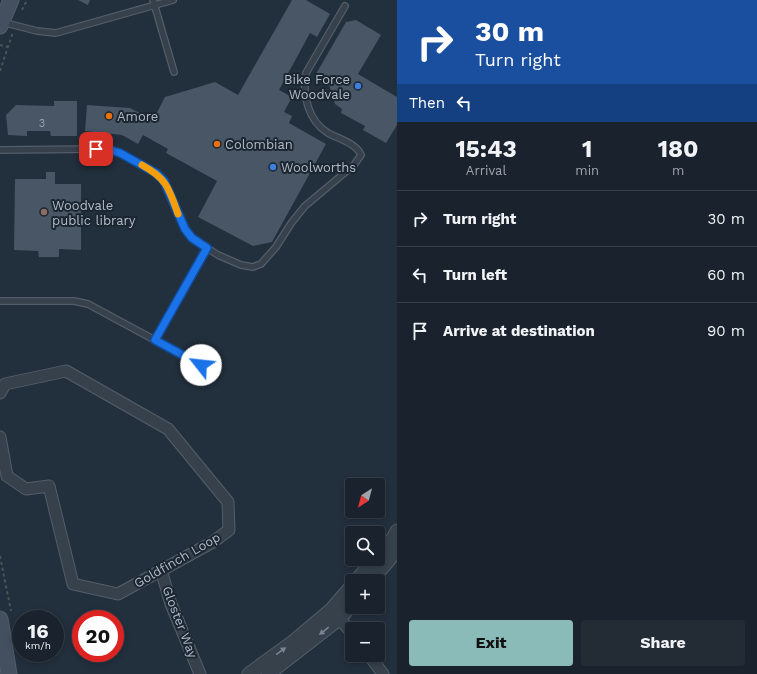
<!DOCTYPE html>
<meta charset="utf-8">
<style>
:root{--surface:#1a232d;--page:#232b35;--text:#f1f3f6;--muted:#9fa4aa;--line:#384049;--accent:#8bbbb9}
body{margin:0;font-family:"Work Sans",sans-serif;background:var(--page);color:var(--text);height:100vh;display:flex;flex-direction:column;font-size:15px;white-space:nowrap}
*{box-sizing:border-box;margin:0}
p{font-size:13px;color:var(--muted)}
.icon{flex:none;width:22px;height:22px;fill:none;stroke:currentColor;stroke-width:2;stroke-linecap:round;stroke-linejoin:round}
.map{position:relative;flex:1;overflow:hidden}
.sheet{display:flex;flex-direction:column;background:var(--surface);width:360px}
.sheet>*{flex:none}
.banner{background:#1a4fa0;color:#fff;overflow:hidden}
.needle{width:26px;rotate:216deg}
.tools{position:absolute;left:345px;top:478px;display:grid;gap:8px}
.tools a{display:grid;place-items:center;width:40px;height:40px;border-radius:4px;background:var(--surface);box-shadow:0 2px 6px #0003,0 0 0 1px var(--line);font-size:20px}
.speed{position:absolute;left:12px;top:610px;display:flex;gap:8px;font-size:20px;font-weight:700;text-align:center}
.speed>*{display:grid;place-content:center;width:52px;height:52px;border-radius:50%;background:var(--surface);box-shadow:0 2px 6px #0003,0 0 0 1px var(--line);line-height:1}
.speed small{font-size:10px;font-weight:400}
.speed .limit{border:6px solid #d22;background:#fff;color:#111}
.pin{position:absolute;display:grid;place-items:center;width:34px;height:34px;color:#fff;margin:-17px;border-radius:8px;box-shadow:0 2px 6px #0006}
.me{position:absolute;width:44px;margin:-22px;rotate:299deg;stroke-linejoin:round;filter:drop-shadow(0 0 3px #0008)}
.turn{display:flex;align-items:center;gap:14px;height:84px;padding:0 12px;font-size:18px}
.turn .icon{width:52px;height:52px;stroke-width:2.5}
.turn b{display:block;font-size:28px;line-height:34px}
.then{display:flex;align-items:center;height:38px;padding:0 12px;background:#0003;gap:8px;font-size:15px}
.eta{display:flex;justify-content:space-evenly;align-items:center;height:68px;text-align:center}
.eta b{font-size:24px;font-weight:700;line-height:28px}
.cta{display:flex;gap:8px;margin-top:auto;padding:8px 12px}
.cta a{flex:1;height:46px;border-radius:4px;background:var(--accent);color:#111;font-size:16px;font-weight:700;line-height:46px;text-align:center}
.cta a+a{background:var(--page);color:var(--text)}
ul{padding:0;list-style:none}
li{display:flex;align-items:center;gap:12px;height:56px;padding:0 12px;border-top:1px solid var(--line)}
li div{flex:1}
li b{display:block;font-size:15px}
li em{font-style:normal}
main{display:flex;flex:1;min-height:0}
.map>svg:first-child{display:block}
.building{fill:#485665}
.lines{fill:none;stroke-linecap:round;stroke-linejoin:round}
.service-casing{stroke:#545e6a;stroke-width:8}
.minor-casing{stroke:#545e6a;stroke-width:13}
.tertiary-casing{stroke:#545e6a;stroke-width:15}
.secondary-casing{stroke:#545e6a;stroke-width:17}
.path{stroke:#42595a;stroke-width:2;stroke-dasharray:3 3;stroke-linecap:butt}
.service{stroke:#36414c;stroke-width:5.5}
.minor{stroke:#36414c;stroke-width:11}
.tertiary{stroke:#36414c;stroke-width:13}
.secondary{stroke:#44505f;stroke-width:15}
.oneway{fill:#7a8490}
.route-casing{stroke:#114b97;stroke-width:10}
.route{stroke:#1a73e8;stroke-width:7}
.slow{stroke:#f59e0b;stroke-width:7}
.shop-dot{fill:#3f7fe0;stroke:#1b2631;stroke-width:1.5}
.food-dot{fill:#e8710a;stroke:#1b2631;stroke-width:1.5}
.education-dot{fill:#8d6e63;stroke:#1b2631;stroke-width:1.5}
.labels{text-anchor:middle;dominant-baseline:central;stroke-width:4;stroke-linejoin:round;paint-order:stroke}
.number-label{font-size:11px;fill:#97a2af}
.poi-label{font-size:13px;fill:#b1bbc8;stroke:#1b2631;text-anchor:start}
.street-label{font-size:13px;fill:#b1bbc8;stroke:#1b2631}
</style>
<main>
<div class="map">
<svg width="397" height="674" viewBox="0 0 397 674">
<rect width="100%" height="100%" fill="#222f3c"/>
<g class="building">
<polygon points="78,0 90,0 88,5"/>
<polygon points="292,0 306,0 330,14 317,37 310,33 279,90 292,97 284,112 292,116 289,123 326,144 272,242 253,246 198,217 217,181 166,153 168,149 143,135 138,144 122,135 85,131 87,105 130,108 153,120 165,97 215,82 238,95"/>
<polygon points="356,20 381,35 358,74 397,97 397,125 386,143 363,130 365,126 341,113 342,109 335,104 328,81 316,74 346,22"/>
<polygon points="54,101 77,101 77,136 51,136 50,131 27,131 27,136 8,135 6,115 16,105 54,106"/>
<polygon points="46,172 55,172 55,184 81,184 81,250 59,249 59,257 39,257 38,251 14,250 15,179 46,179"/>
</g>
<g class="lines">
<g class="service-casing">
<g id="service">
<polyline points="153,0 174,72"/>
<polyline points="2,22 37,31 56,33 173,0"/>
<path d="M0 150 96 149 110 150 120 153 156 173 164 181 185 229 192 238 218 255 241 265 253 267 261 264 276 247 292 222 305 206 354 165 361 155C356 143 339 139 328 133 308 121 302 94 306 73L345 6"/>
<polyline points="0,301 74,301 88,304 201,365"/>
<polyline points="155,340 207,249"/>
</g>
</g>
<g class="minor-casing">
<g id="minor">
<polyline points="0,393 5,384 66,371 168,429 228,502 229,530 213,542 118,594 73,584 49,486 26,489 7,476 0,437"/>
<polyline points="161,570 171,604 200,674"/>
<polyline points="335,613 352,633"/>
<polyline points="369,655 383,674"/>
</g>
</g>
<g class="tertiary-casing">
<g id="tertiary">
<polyline points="378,556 394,537 397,531"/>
<polyline points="356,581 375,559"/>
<polyline points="371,581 397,550"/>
<polyline points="249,674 293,642 331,610 352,586"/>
<polyline points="268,674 340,618 352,604"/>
</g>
</g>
<g class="secondary-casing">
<g id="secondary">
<polyline points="0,26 11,0"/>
<polyline points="0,619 9,674"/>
</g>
</g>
<g class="path">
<polyline points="22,10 27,0"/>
<polyline points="0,45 8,47"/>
<polyline points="0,71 13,32"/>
<polyline points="0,556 11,611"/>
</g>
<use href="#service" class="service"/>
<use href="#minor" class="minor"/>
<use href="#tertiary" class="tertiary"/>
<use href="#secondary" class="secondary"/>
</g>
<defs><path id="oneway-solid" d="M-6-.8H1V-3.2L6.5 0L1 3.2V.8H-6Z"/></defs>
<g class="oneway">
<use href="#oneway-solid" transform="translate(324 631) rotate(141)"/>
<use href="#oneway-solid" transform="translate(281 651) rotate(-36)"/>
</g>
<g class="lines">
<g class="route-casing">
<polyline id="route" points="96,149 110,150 120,153 156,173 164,181 185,229 192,238 207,248 155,340 201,365"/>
</g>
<use href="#route" class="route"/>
<path class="slow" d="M142 165C167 179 169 188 178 214"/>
</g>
<g class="shop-dot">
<circle cx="358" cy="86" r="4"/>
<circle cx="273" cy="167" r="4"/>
</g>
<g class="food-dot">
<circle cx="109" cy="116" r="4"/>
<circle cx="217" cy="144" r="4"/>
</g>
<circle class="education-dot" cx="44" cy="212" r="4"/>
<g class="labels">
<g class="number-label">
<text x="42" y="123">3</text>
</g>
<g class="poi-label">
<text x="350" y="79" text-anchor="end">Bike Force<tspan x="350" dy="15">Woodvale</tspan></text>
<text x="117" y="116">Amore</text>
<text x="225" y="144">Colombian</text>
<text x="281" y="167">Woolworths</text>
<text x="52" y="205">Woodvale<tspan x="52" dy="15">public library</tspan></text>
</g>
<g class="street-label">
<text transform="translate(177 560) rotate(-30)">Goldfinch Loop</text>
<text transform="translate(180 622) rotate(69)">Gloster Way</text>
</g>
</g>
</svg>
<div class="tools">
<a><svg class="needle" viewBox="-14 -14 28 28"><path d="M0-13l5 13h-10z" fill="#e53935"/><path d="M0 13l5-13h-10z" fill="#9fa4aa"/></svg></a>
<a><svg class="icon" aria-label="search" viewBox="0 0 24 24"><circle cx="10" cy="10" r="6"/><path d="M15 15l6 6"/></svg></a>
<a>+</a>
<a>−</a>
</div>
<div class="speed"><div>16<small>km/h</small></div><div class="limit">20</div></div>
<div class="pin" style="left:96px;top:149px;background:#d93025"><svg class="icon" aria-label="arrive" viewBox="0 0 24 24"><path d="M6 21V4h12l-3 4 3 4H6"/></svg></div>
<svg class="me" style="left:201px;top:365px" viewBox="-20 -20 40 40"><circle r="19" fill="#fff"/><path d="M0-13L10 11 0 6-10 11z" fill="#1a73e8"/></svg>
</div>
<section class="sheet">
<div class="banner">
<div class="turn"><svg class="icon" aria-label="right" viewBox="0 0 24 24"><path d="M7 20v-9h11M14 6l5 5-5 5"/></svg><div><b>30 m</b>Turn right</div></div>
<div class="then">Then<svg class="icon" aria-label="left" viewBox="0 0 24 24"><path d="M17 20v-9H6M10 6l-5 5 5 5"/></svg></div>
</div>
<div class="eta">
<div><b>15:43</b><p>Arrival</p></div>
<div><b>1</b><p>min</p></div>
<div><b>180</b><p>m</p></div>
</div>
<ul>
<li><svg class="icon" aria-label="right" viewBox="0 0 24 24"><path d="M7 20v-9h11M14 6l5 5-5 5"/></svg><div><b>Turn right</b></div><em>30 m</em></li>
<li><svg class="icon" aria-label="left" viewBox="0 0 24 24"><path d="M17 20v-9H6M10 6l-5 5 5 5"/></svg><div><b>Turn left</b></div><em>60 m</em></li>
<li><svg class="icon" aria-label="arrive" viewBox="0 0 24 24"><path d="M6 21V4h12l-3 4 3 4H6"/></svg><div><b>Arrive at destination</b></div><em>90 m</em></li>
</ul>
<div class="cta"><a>Exit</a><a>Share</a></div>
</section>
</main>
